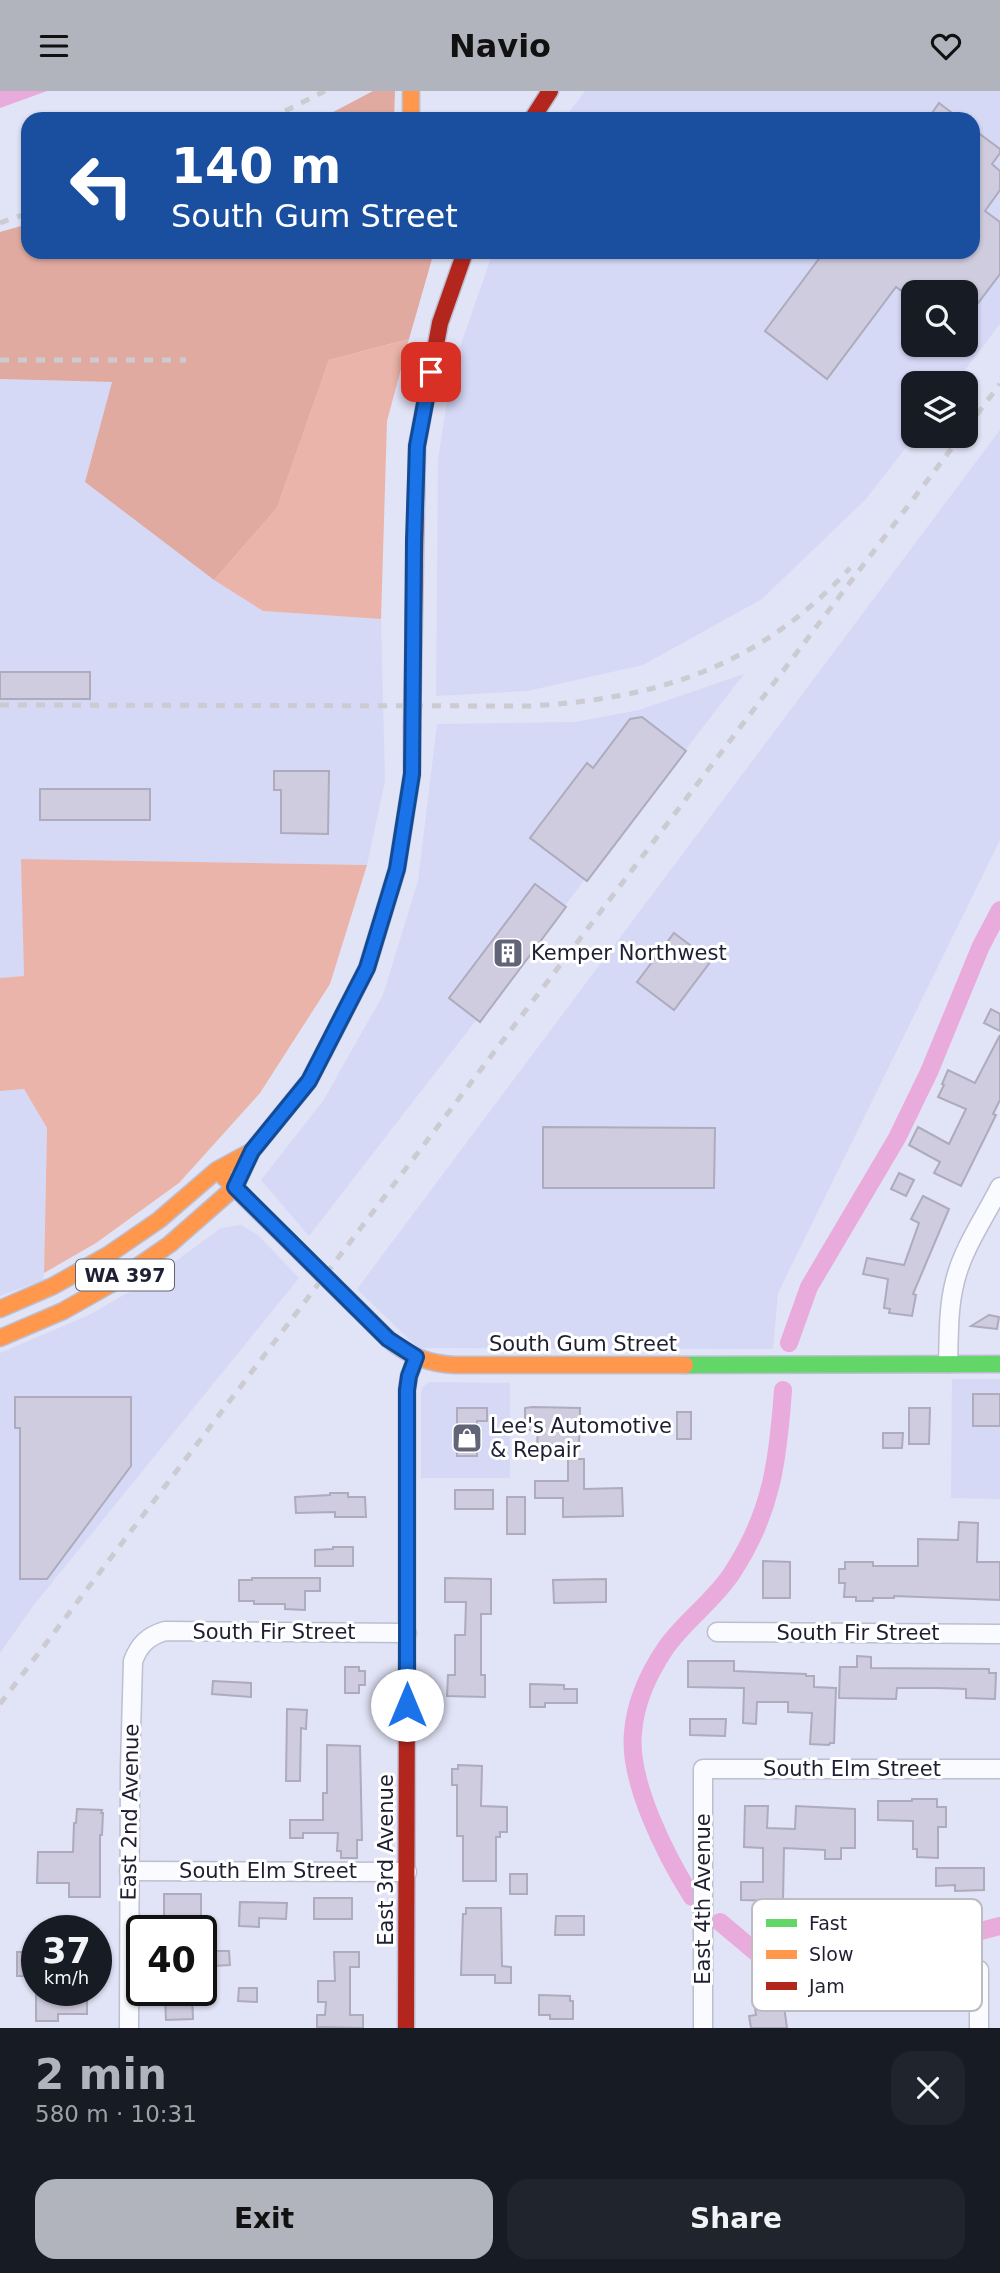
<!DOCTYPE html>
<meta charset="utf-8">
<style>
:root{--surface:#171b24;--page:#20242c;--text:#f1f3f6;--muted:#9ea1a6;--accent:#b1b3bd}
body{margin:0;font-family:"DejaVu Sans",sans-serif;background:var(--page);color:var(--text);height:100vh;display:flex;flex-direction:column;font-size:26px;white-space:nowrap}
*{box-sizing:border-box;margin:0}
p{font-size:23px;color:var(--muted)}
.icon{flex:none;width:38px;height:38px;fill:none;stroke:currentColor;stroke-width:2;stroke-linecap:round;stroke-linejoin:round}
.map{position:relative;height:1937px;overflow:hidden}
.details{display:flex;flex-direction:column;background:var(--surface);flex:1}
.details>*{flex:none}
.top-card{position:absolute;left:21px;top:21px;width:959px;height:147px;border-radius:21px;box-shadow:0 2px 5px #0004;background:#1a4fa0;color:#fff;overflow:hidden}
.fabs{position:absolute;left:901px;top:189px;display:grid;gap:14px}
.fabs a{display:grid;place-items:center;width:77px;height:77px;border-radius:14px;background:var(--surface);box-shadow:0 2px 5px #0004;font-size:35px}
.speed{position:absolute;left:21px;top:1824px;display:flex;gap:14px;font-size:35px;font-weight:700;text-align:center}
.speed>*{display:grid;place-content:center;width:91px;height:91px;border-radius:50%;background:var(--surface);box-shadow:0 2px 5px #0004;line-height:1}
.speed small{font-size:18px;font-weight:400}
.speed .limit{border:4px solid #111;border-radius:10px;background:#fff;color:#111}
.pin{position:absolute;display:grid;place-items:center;width:60px;height:60px;color:#fff;margin:-30px;border-radius:14px;box-shadow:0 4px 10px #0006}
.me{position:absolute;width:77px;margin:-38px;rotate:0deg;stroke-linejoin:round;filter:drop-shadow(0 0 5px #0008)}
.turn{display:flex;align-items:center;gap:24px;height:147px;padding:0 35px;font-size:32px}
.turn .icon{width:91px;height:91px;stroke-width:2.5}
.turn b{display:block;font-size:49px;line-height:60px}
.round{display:grid;place-items:center;flex:none;width:74px;height:74px;border-radius:21px;background:var(--page)}
.headline{display:flex;align-items:center;justify-content:space-between;height:119px;padding:0 35px}
h1{font-size:42px;font-weight:700;line-height:52px;color:var(--accent)}
.button{display:flex;gap:14px;margin-top:auto;padding:14px 35px}
.button a{flex:1;height:80px;border-radius:21px;background:var(--accent);color:#111;font-size:28px;font-weight:700;line-height:80px;text-align:center}
.button a+a{background:var(--page);color:var(--text)}
header{display:flex;justify-content:space-between;align-items:center;height:91px;padding:0 35px;background:var(--accent);color:#111;font-size:32px;font-weight:700}
.map>svg:first-child{display:block}
.built{fill:#d5d9f6;fill-rule:evenodd}
.green{fill:#ebb4aa}
.forest{fill:#e1aaa0}
.water{fill:#e9aadc}
.lines{fill:none;stroke-linecap:round;stroke-linejoin:round}
.canal{stroke:#e9aadc;stroke-width:18}
.building{fill:#ceccde;stroke:#adabbc;stroke-width:2}
.street-casing{stroke:#bcbed1;stroke-width:21}
.fast-casing{stroke:#bcbed1;stroke-width:19}
.slow-casing{stroke:#bcbed1;stroke-width:19}
.jam-casing{stroke:#bcbed1;stroke-width:19}
.street{stroke:#fafbfe;stroke-width:18}
.fast{stroke:#63d668;stroke-width:16}
.slow{stroke:#ff974d;stroke-width:16}
.jam{stroke:#b3261e;stroke-width:16}
.rail{stroke:#cbcbd1;stroke-width:5;stroke-dasharray:9 9;stroke-linecap:butt}
.route-casing{stroke:#114b97;stroke-width:18}
.route{stroke:#1a73e8;stroke-width:12}
.labels{text-anchor:middle;dominant-baseline:central;stroke-width:6;stroke-linejoin:round;paint-order:stroke}
.shield{fill:#fff;stroke:#626270;stroke-width:2}
.shield-label{font-size:19px;font-weight:bold;fill:#1e1f33}
.poi-label{font-size:21px;fill:#1e1f33;stroke:#fff;text-anchor:start}
.street-label{font-size:21px;fill:#1e1f33;stroke:#fff}
.key{fill:#fff;stroke:#bcbcc2;stroke-width:2}
.key-label{font-size:19px;fill:#1e1f33}
</style>
<header><svg class="icon" aria-label="menu" viewBox="0 0 24 24"><path d="M4 6h16M4 12h16M4 18h16"/></svg>Navio<svg class="icon" aria-label="heart" viewBox="0 0 24 24"><path d="M12 20l-8-8c-3-5 5-10 8-4 3-6 11-1 8 4z"/></svg></header>
<div class="map">
<svg width="1000" height="1937" viewBox="0 0 1000 1937">
<rect width="100%" height="100%" fill="#e1e3f6"/>
<g class="built">
<path d="M585 0H1000V233L955 292H914L915 345 866 408 762 508 643 574 527 600 436 605 438 368 452 279 493 161H973V28H564ZM914 201H966V254H914Z"/>
<polygon points="0,288 112,291 85,391 214,489 263,520 381,528 385,690 367,774 22,768 24,886 0,887"/>
<polygon points="1000,339 1000,749 778,1202 773,1258 418,1257 357,1198"/>
<polygon points="744,583 309,1145 261,1089 323,1010 383,904 418,790 437,633 575,631 639,619"/>
<polygon points="24,998 47,1037 44,1182 43,1189 0,1205 0,1000"/>
<polygon points="241,1134 258,1144 299,1187 33,1515 0,1562 0,1262 89,1224 150,1189 221,1137"/>
<polygon points="952,1288 1000,1288 1000,1408 951,1407"/>
<polygon points="429,1291 510,1292 510,1387 421,1387 421,1301 423,1296"/>
</g>
<g class="green">
<polygon points="409,248 387,330 381,528 263,520 214,489 277,417 329,269"/>
<polygon points="21,768 367,774 330,893 260,1002 179,1092 96,1152 44,1182 47,1037 24,998 0,1000 0,887 24,885"/>
</g>
<g class="forest">
<polygon points="373,0 395,0 394,28 320,28"/>
<polygon points="28,133 28,161 434,161 409,248 329,269 277,417 214,489 85,391 112,291 0,288 0,141"/>
</g>
<polygon class="water" points="0,0 47,0 0,17"/>
<g class="lines">
<g class="canal">
<polyline points="789,1252 809,1196 897,1047 929,981 981,855 1000,819"/>
<path d="M692 1806C666 1765 628 1690 633 1642 635 1612 649 1582 665 1558 683 1531 714 1510 732 1482 772 1421 778 1369 783 1299"/>
<polyline points="720,1831 777,1879 835,1878 1000,1835"/>
</g>
</g>
<g class="building">
<polygon points="939,12 960,28 928,28"/>
<polygon points="973,38 1000,58 1000,62 992,73 1000,80 1000,99 985,120 1000,131 1000,183 966,228 966,201 914,201 914,209 896,196 827,288 765,240 824,161 973,161"/>
<rect x="0" y="581" width="90" height="27"/>
<polygon points="642,626 686,660 587,790 530,747 587,672 593,677 630,628"/>
<polygon points="274,680 329,680 328,743 281,742 281,699 274,699"/>
<rect x="40" y="698" width="110" height="31"/>
<polygon points="535,793 566,816 480,931 449,907"/>
<polygon points="674,842 711,870 674,919 637,891"/>
<polygon points="991,918 1000,923 1000,940 984,932"/>
<polygon points="1000,944 1000,1009 993,1023 996,1024 961,1095 934,1082 940,1071 909,1054 918,1036 949,1053 966,1018 938,1006 944,994 942,993 948,979 975,992"/>
<polygon points="543,1036 715,1037 714,1097 543,1097"/>
<polygon points="899,1082 914,1089 906,1105 891,1098"/>
<polygon points="923,1105 949,1118 913,1203 916,1204 912,1225 889,1222 890,1218 884,1217 888,1188 863,1183 867,1167 904,1174 919,1132 911,1128"/>
<polygon points="989,1224 999,1226 997,1238 971,1235"/>
<rect x="973" y="1303" width="27" height="32"/>
<polygon points="15,1306 131,1306 131,1375 47,1488 20,1488 20,1337 15,1337"/>
<polygon points="532,1316 580,1317 579,1354 537,1353 538,1341 525,1338 525,1317"/>
<polygon points="457,1317 487,1317 487,1330 477,1330 477,1365 457,1365"/>
<polygon points="909,1317 930,1317 929,1353 909,1353"/>
<rect x="677" y="1321" width="14" height="27"/>
<polygon points="883,1342 903,1342 902,1357 883,1357"/>
<polygon points="568,1368 584,1368 584,1398 622,1397 623,1425 563,1426 563,1407 535,1407 535,1390 568,1390"/>
<rect x="455" y="1399" width="38" height="19"/>
<polygon points="330,1402 348,1402 348,1406 365,1406 366,1426 335,1426 335,1421 296,1422 295,1406 330,1404"/>
<rect x="507" y="1406" width="18" height="37"/>
<polygon points="959,1431 978,1432 977,1471 1000,1471 1000,1509 894,1505 894,1507 873,1507 873,1510 856,1510 856,1506 844,1506 845,1492 839,1492 839,1478 845,1478 845,1471 873,1471 873,1475 918,1475 918,1448 958,1449"/>
<polygon points="333,1456 353,1456 353,1475 315,1475 315,1459 333,1458"/>
<polygon points="763,1470 790,1471 790,1507 763,1507"/>
<polygon points="252,1487 320,1487 320,1500 305,1500 305,1519 285,1518 285,1513 254,1513 254,1510 239,1510 239,1489 252,1489"/>
<polygon points="445,1487 491,1488 491,1523 481,1523 481,1584 485,1584 485,1606 447,1605 448,1584 455,1584 455,1544 465,1544 466,1511 445,1511"/>
<polygon points="606,1488 606,1511 554,1512 553,1489"/>
<polygon points="857,1565 871,1566 871,1577 989,1578 989,1582 996,1582 995,1608 966,1607 966,1598 937,1597 897,1597 896,1608 839,1607 840,1576 857,1576"/>
<polygon points="688,1570 734,1570 734,1580 806,1583 806,1585 814,1585 814,1596 836,1597 834,1652 830,1652 829,1654 810,1653 812,1622 788,1621 788,1611 757,1611 756,1633 743,1632 744,1597 688,1596"/>
<polygon points="345,1576 359,1576 359,1580 365,1580 365,1594 359,1594 359,1602 345,1602"/>
<polygon points="213,1590 251,1592 251,1606 212,1603"/>
<polygon points="530,1593 564,1594 564,1598 577,1598 577,1612 545,1612 545,1616 530,1616"/>
<polygon points="287,1618 307,1619 306,1638 301,1637 300,1690 286,1690"/>
<polygon points="690,1628 726,1628 725,1645 690,1644"/>
<polygon points="327,1654 360,1655 362,1749 357,1749 357,1767 341,1767 341,1760 337,1760 338,1742 303,1742 303,1747 290,1747 290,1729 323,1729 323,1702 327,1702"/>
<polygon points="458,1674 482,1675 481,1715 507,1716 507,1741 500,1741 500,1746 496,1746 496,1790 463,1790 463,1745 457,1745 457,1694 452,1694 452,1678 458,1678"/>
<polygon points="912,1708 937,1708 937,1716 946,1716 946,1736 938,1736 938,1767 917,1766 917,1758 913,1758 913,1730 878,1729 878,1710 912,1710"/>
<polygon points="745,1715 768,1715 767,1737 795,1738 796,1715 855,1718 855,1757 841,1757 841,1768 825,1768 825,1759 784,1757 783,1810 741,1809 741,1791 763,1791 763,1757 744,1756"/>
<polygon points="77,1718 102,1719 101,1722 103,1722 102,1744 100,1744 100,1806 69,1806 69,1792 37,1792 38,1761 73,1761 74,1732 76,1732"/>
<polygon points="936,1777 984,1777 984,1799 955,1800 955,1794 936,1795"/>
<rect x="510" y="1783" width="17" height="20"/>
<rect x="164" y="1803" width="37" height="22"/>
<rect x="314" y="1807" width="38" height="21"/>
<polygon points="240,1811 287,1812 286,1828 259,1827 259,1836 239,1835"/>
<polygon points="466,1817 501,1817 502,1875 511,1876 511,1892 495,1892 495,1884 461,1884 463,1823 466,1823"/>
<polygon points="556,1825 584,1825 584,1844 555,1844"/>
<polygon points="214,1860 229,1860 230,1874 214,1875"/>
<rect x="17" y="1861" width="20" height="24"/>
<polygon points="334,1861 359,1861 359,1876 350,1876 350,1924 363,1924 363,1937 317,1936 317,1924 325,1924 326,1911 318,1911 318,1890 335,1890"/>
<polygon points="239,1897 257,1897 257,1911 238,1910"/>
<polygon points="36,1899 58,1899 58,1903 87,1903 87,1923 58,1923 58,1930 36,1930"/>
<rect x="914" y="1900" width="25" height="20"/>
<polygon points="192,1904 193,1928 166,1929 165,1905"/>
<polygon points="539,1904 570,1905 570,1910 573,1910 573,1928 550,1928 550,1924 539,1924"/>
<polygon points="783,1908 787,1937 751,1937 749,1925 756,1924 754,1911"/>
</g>
<g class="lines">
<g class="street-casing">
<g id="street">
<path d="M948 1272C949 1244 948 1217 955 1190 963 1157 985 1126 1000 1096"/>
<polyline points="717,1541 1000,1543"/>
<polyline points="129,1780 407,1781"/>
<path d="M129 1937 130 1676 133 1570C139 1554 148 1545 165 1540L407 1542"/>
<polyline points="703,1937 703,1678 1000,1678"/>
<polyline points="979,1937 979,1879"/>
</g>
</g>
<g class="fast-casing">
<g id="fast">
<polyline points="324,961 367,877 397,778 412,683 412,636"/>
<polyline points="685,1274 1000,1273"/>
<polyline points="407,1573 407,1299 409,1285 416,1267"/>
</g>
</g>
<g class="slow-casing">
<g id="slow">
<polyline points="411,0 411,28"/>
<path d="M223 1085 388 1248C408 1265 429 1273 455 1274H685"/>
<polyline points="0,1218 53,1195 108,1164 159,1129 217,1079 252,1060"/>
<polyline points="0,1247 63,1220 118,1189 170,1153 235,1096 252,1060 309,990 324,961"/>
</g>
</g>
<g class="jam-casing">
<g id="jam">
<polyline points="532,28 550,0"/>
<polyline points="412,636 417,355 440,232 465,161"/>
<polyline points="406,1937 407,1573"/>
</g>
</g>
<use href="#street" class="street"/>
<use href="#fast" class="fast"/>
<use href="#slow" class="slow"/>
<use href="#jam" class="jam"/>
<g class="rail">
<polyline points="269,28 325,0"/>
<polyline points="0,132 28,122"/>
<polyline points="0,269 186,269"/>
<polyline points="966,338 1000,293"/>
<path d="M0 614 529 615C659 608 760 575 850 477"/>
<polyline points="0,1613 961,345"/>
</g>
</g>
<g class="lines">
<g class="route-casing">
<polyline id="route" points="407,1614 407,1299 409,1285 416,1266 388,1248 235,1096 252,1060 309,990 367,877 397,778 412,683 414,449 417,355 431,281"/>
</g>
<use href="#route" class="route"/>
</g>
<defs>
<g id="building-square" transform="scale(1.575)"><rect x="-9" y="-9" width="18" height="18" rx="4" fill="#626477" stroke="#fff"/><path d="M-4-6H4V6H1V3H-1V6H-4ZM-2.5-4.3h1.7v1.8h-1.7ZM.8-4.3h1.7v1.8H.8ZM-2.5-1h1.7V.8h-1.7ZM.8-1h1.7V.8H.8Z" fill="#fff"/></g>
<g id="shop-square" transform="scale(1.575)"><rect x="-9" y="-9" width="18" height="18" rx="4" fill="#626477" stroke="#fff"/><path d="M-5-2.5h2.3a2.7 3.5 0 0 1 5.4 0H5L5.5 6h-11ZM-1.5-2.5h3a1.5 2.3 0 0 0-3 0Z" fill="#fff"/></g>
</defs>
<g fill-rule="evenodd">
<use href="#building-square" x="508" y="862"/>
<use href="#shop-square" x="467" y="1347"/>
</g>
<g class="labels">
<rect class="shield" x="76" y="1168.5" width="98" height="31" rx="5"/>
<g class="shield-label">
<text x="125" y="1184">WA 397</text>
</g>
<g class="poi-label">
<text x="531" y="862">Kemper Northwest</text>
<text x="490" y="1335">Lee's Automotive<tspan x="490" dy="24">&amp; Repair</tspan></text>
</g>
<g class="street-label">
<text x="583" y="1253">South Gum Street</text>
<text x="274" y="1541">South Fir Street</text>
<text x="858" y="1542">South Fir Street</text>
<text x="852" y="1678">South Elm Street</text>
<text transform="translate(130 1721) rotate(-89)">East 2nd Avenue</text>
<text transform="translate(386 1769) rotate(-90)">East 3rd Avenue</text>
<text x="268" y="1780">South Elm Street</text>
<text transform="translate(703 1808) rotate(-90)">East 4th Avenue</text>
</g>
</g>
<rect x="752" y="1808" width="230" height="112" rx="10" class="key"/>
<rect x="766" y="1828" width="31" height="8" fill="#63d668"/>
<rect x="766" y="1859" width="31" height="9" fill="#ff974d"/>
<rect x="766" y="1891" width="31" height="8" fill="#b3261e"/>
<g class="key-label">
<text x="809" y="1839">Fast</text>
<text x="809" y="1870">Slow</text>
<text x="809" y="1902">Jam</text>
</g>
</svg>
<div class="fabs">
<a><svg class="icon" aria-label="search" viewBox="0 0 24 24"><circle cx="10" cy="10" r="6"/><path d="M15 15l6 6"/></svg></a>
<a><svg class="icon" aria-label="layers" viewBox="0 0 24 24"><path d="M12 4l9 5-9 5-9-5zM3 14l9 5 9-5"/></svg></a>
</div>
<div class="speed"><div>37<small>km/h</small></div><div class="limit">40</div></div>
<div class="pin" style="left:431px;top:281px;background:#d93025"><svg class="icon" aria-label="arrive" viewBox="0 0 24 24"><path d="M6 21V4h12l-3 4 3 4H6"/></svg></div>
<svg class="me" style="left:407px;top:1614px" viewBox="-20 -20 40 40"><circle r="19" fill="#fff"/><path d="M0-13L10 11 0 6-10 11z" fill="#1a73e8"/></svg>
<div class="top-card">
<div class="turn"><svg class="icon" aria-label="left" viewBox="0 0 24 24"><path d="M17 20v-9H6M10 6l-5 5 5 5"/></svg><div><b>140 m</b>South Gum Street</div></div>
</div>
</div>
<section class="details">
<div class="headline"><div><h1>2 min</h1><p>580 m · 10:31</p></div><a class="round"><svg class="icon" aria-label="close" viewBox="0 0 24 24"><path d="M6 6l12 12M18 6L6 18"/></svg></a></div>
<div class="button"><a>Exit</a><a>Share</a></div>
</section>
